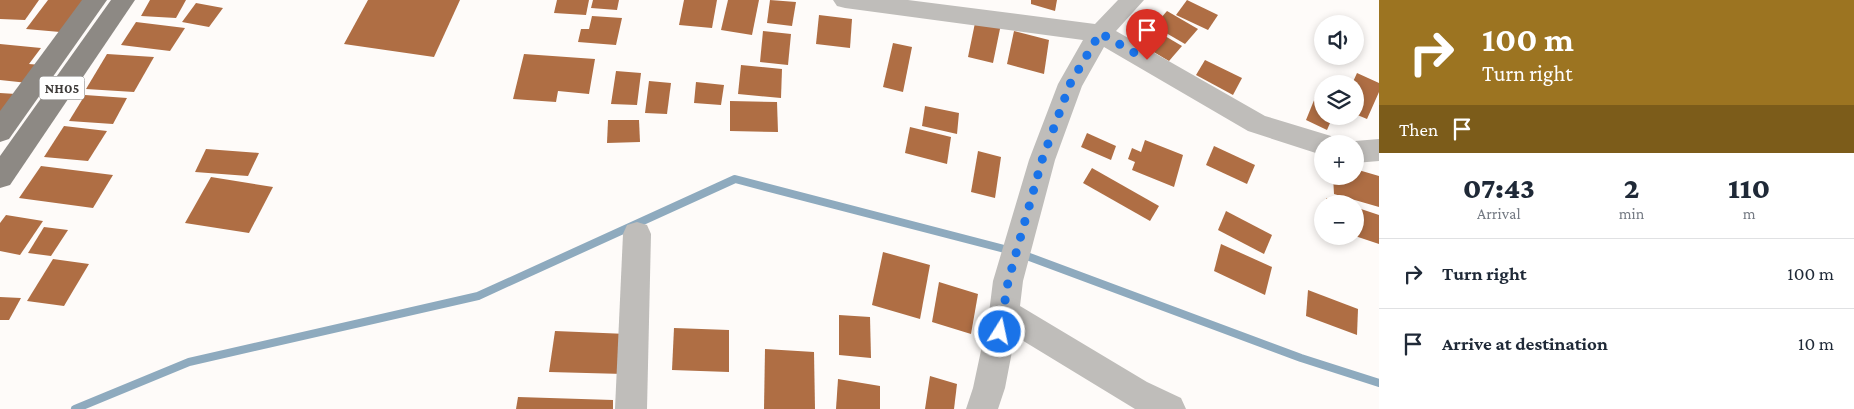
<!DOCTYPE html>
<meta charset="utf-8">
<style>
:root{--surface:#fff;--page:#f6f6f7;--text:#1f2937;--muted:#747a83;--line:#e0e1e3}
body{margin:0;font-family:"Crimson Pro",serif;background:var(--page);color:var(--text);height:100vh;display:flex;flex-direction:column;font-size:19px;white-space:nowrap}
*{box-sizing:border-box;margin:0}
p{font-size:16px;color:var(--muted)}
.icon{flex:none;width:28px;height:28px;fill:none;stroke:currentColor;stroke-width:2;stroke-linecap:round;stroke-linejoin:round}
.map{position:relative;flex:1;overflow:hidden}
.details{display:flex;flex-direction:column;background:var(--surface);width:475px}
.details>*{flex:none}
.hud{background:#9c7421;color:#fff;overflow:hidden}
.buttons{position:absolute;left:1314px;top:15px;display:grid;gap:10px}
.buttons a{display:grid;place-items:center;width:50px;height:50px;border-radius:50%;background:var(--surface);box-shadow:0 2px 8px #0003;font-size:25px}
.pin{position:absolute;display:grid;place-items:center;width:42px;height:42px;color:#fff;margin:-51px -21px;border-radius:50% 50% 50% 0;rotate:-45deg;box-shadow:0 0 5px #0007}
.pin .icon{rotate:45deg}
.me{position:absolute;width:55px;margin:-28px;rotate:10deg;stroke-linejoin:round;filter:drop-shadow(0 0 4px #0008)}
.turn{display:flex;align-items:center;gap:18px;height:105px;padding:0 20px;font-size:22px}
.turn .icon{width:65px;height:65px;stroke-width:2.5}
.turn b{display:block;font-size:35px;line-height:42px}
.then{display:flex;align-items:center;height:48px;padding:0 20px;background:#0003;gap:10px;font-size:19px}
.eta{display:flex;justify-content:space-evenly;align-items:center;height:85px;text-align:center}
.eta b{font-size:30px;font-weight:800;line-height:35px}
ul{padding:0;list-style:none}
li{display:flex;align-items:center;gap:15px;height:70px;padding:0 20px;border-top:1px solid var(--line)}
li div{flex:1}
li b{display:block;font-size:19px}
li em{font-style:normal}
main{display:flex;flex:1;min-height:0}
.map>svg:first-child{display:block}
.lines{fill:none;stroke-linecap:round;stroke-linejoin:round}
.stream{stroke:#8eaabe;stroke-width:8}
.building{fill:#af6e44}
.minor{fill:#bfbdba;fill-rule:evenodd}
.primary{fill:#8d8984;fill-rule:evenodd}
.route{stroke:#1a73e8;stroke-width:9;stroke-dasharray:0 16.2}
.labels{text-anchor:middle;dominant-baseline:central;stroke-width:5;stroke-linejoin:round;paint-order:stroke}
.shield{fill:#fff;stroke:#777574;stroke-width:1}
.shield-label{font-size:14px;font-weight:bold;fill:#3d3a38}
</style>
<main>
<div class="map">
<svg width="1379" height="409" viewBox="0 0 1379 409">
<rect width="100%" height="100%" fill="#fefbf9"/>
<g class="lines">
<polyline class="stream" points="75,409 189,362 478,296 735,179 1016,252 1301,358 1379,383"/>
</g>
<g class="building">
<polygon points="0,0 39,0 25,20 0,19"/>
<polygon points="48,0 83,0 60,32 26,29"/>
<polygon points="150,0 186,0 176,18 141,16"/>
<polygon points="368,0 460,0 434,57 344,44"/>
<polygon points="557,0 589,0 586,15 554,13"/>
<polygon points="593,0 619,0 617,10 591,8"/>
<polygon points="684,0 717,0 712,28 679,25"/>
<polygon points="728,0 759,0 752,35 721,30"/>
<polygon points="770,0 796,2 792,26 767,23"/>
<polygon points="1031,0 1057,0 1055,11 1031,4"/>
<polygon points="1187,0 1218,15 1208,30 1176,15"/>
<polygon points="196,3 223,8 209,27 182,22"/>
<polygon points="1167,11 1198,29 1185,44 1154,26"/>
<polygon points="819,15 852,19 850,48 816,44"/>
<polygon points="592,16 622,18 616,45 578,42 581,29 589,29"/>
<polygon points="976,18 1001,24 993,63 968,57"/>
<polygon points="136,22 185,28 170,51 121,45"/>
<polygon points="1153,29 1182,46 1169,61 1140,44"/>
<polygon points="763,31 791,34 788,65 760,62"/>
<polygon points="1014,31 1049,40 1044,74 1007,64"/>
<polygon points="893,43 912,47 903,92 883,87"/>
<polygon points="0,44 41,48 29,64 41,65 28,83 0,80"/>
<polygon points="107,54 154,57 134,92 86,89"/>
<polygon points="524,54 595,59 589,94 558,91 556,102 513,99"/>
<polygon points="1205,60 1242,78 1233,95 1196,75"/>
<polygon points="741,65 782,69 781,98 738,94"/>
<polygon points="616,71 641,73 637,105 611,104"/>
<polygon points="1357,73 1379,83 1379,92 1367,119 1355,114 1355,84 1352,84"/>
<polygon points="649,81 671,83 667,114 645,113"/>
<polygon points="696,82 724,85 721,105 694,103"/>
<polygon points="1319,88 1322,90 1322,116 1333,116 1327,130 1306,120"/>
<polygon points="0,93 16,94 0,119"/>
<polygon points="85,95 127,98 113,124 69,121"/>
<polygon points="730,101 777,102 778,132 730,131"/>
<polygon points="925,106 959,113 957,134 922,126"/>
<polygon points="608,120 639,120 640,142 607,143"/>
<polygon points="64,126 107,131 88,161 44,157"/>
<polygon points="910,127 951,137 947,164 905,153"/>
<polygon points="1087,133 1116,146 1111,160 1081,147"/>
<polygon points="1145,140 1183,155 1174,187 1132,170 1135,162 1128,159 1132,148 1141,152"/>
<polygon points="1214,146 1255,165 1247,184 1206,165"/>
<polygon points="206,149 259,153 248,176 195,172"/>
<polygon points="978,151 1001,157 995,198 971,192"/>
<polygon points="41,166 113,175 93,208 19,198"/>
<polygon points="1092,168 1159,206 1150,221 1083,183"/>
<polygon points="1355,169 1379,176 1379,207 1334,194 1333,176 1355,176"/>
<polygon points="211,177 273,187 249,233 185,223"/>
<polygon points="1326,198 1343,203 1343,204 1326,204"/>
<polygon points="1355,207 1379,215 1379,244 1355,236"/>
<polygon points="1226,211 1272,235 1264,254 1218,230"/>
<polygon points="6,215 43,221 20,255 0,251 0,223"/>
<polygon points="44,227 68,230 51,256 28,253"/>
<polygon points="1221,244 1272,267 1265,295 1214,271"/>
<polygon points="883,252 930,265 920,319 872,305"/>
<polygon points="53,259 89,264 64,306 27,301"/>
<polygon points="939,282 978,294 971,334 932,322"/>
<polygon points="1308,290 1358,309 1357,335 1306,316"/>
<polygon points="0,297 21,298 9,320 0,320"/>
<polygon points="839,315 870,317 871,358 839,355"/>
<polygon points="674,328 729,330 729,372 672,370"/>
<polygon points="555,331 627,334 624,374 549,372"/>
<polygon points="765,349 814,352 815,409 764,409"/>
<polygon points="930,376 957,384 954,409 925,409"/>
<polygon points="838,379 880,386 880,409 836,409"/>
<polygon points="518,397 613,400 613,409 516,409"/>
</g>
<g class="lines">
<g class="minor">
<polygon points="833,0 908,0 1095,24 1118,0 1144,0 1116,31 1265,116 1331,136 1335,144 1322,144 1322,155 1248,131 1104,47 1082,86 1055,160 1023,281 1020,306 1147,382 1181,398 1186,409 1135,409 1015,336 1005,388 998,409 966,409 973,388 989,313 993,281 1029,160 1058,84 1083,40 845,8 837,6"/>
<polygon points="1379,139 1379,161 1355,163 1355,144 1347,144 1355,141"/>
<polygon points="637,222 647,225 651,234 647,409 615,409 623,234 627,225"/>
</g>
<g class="primary">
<polygon points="82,0 107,0 9,139 0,142 0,111"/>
<polygon points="111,0 135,0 10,185 0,188 0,156"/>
</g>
</g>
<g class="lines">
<polyline class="route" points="1000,332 1008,282 1042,160 1070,84 1100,33 1147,60"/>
</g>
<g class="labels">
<rect class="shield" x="39.5" y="76.5" width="45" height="23" rx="4"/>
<g class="shield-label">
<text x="62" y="88">NH05</text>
</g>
</g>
</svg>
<div class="buttons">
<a><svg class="icon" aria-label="sound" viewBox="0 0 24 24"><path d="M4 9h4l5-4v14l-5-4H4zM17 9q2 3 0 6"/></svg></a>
<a><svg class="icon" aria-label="layers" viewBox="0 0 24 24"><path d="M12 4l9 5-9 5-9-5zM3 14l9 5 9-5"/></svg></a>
<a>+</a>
<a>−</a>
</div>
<div class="pin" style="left:1147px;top:60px;background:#d93025"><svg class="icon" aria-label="arrive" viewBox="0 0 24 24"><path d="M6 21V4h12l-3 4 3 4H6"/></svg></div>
<svg class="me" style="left:1000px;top:332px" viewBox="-20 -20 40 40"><circle r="17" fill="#1a73e8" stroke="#fff" stroke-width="3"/><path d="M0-11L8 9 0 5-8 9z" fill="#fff"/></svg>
</div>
<section class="details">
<div class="hud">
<div class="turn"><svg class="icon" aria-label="right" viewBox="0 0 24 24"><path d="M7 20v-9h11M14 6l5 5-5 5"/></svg><div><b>100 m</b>Turn right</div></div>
<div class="then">Then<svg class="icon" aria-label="arrive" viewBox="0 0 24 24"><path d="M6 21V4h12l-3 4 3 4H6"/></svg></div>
</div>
<div class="eta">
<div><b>07:43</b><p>Arrival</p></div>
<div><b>2</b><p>min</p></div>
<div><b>110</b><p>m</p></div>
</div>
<ul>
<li><svg class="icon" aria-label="right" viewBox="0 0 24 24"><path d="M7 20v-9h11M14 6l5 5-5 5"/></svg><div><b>Turn right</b></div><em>100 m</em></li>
<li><svg class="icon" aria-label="arrive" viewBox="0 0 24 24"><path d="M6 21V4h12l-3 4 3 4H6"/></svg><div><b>Arrive at destination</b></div><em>10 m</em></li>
</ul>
</section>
</main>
